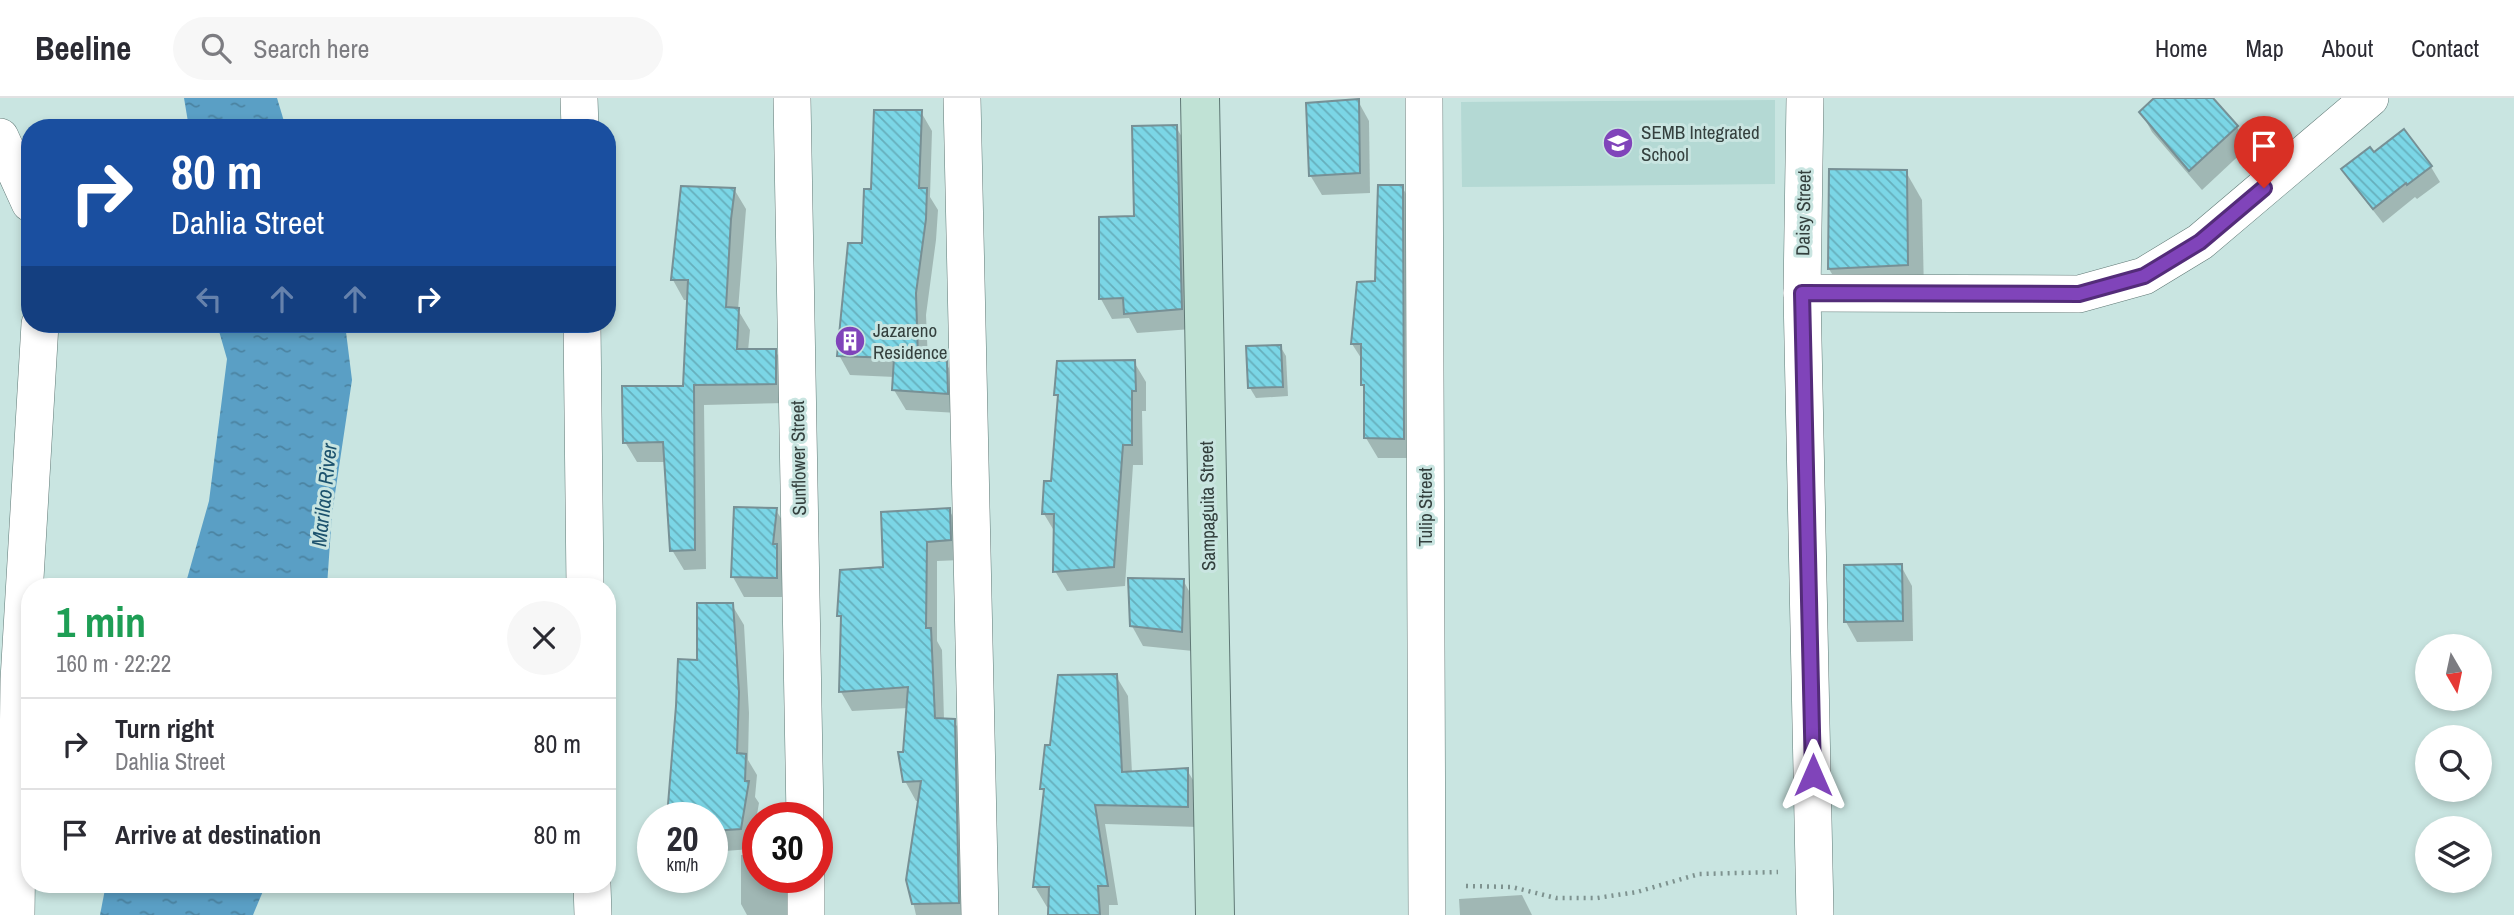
<!DOCTYPE html>
<meta charset="utf-8">
<style>
:root{--surface:#fff;--page:#f7f7f7;--text:#2b2b33;--muted:#7c7c81;--line:#e1e1e2}
body{margin:0;font-family:"Archivo Narrow",sans-serif;background:var(--page);color:var(--text);height:100vh;display:flex;flex-direction:column;font-size:26px;white-space:nowrap}
*{box-sizing:border-box;margin:0}
p{font-size:23px;color:var(--muted)}
.icon{flex:none;width:38px;height:38px;fill:none;stroke:currentColor;stroke-width:2;stroke-linecap:round;stroke-linejoin:round}
.map{position:relative;flex:1;overflow:hidden}
.side{position:absolute;left:21px;top:480px;width:595px;height:315px;display:flex;flex-direction:column;background:var(--surface);border-radius:28px;box-shadow:0 4px 10px #0003}
.side>*{flex:none}
.guide{position:absolute;left:21px;top:21px;width:595px;height:214px;border-radius:28px;box-shadow:0 4px 10px #0003;background:#1a4fa0;color:#fff;overflow:hidden}
.needle{width:46px;rotate:171deg}
.fabs{position:absolute;left:2415px;top:536px;display:grid;gap:14px}
.fabs a{display:grid;place-items:center;width:77px;height:77px;border-radius:50%;background:var(--surface);box-shadow:0 4px 10px #0003;font-size:35px}
.speed{position:absolute;left:637px;top:704px;display:flex;gap:14px;font-size:35px;font-weight:700;text-align:center}
.speed>*{display:grid;place-content:center;width:91px;height:91px;border-radius:50%;background:var(--surface);box-shadow:0 4px 10px #0003;line-height:1}
.speed small{font-size:18px;font-weight:400}
.speed .limit{border:10px solid #d22;background:#fff;color:#111}
.pin{position:absolute;display:grid;place-items:center;width:60px;height:60px;color:#fff;margin:-72px -30px;border-radius:50% 50% 50% 0;rotate:-45deg;box-shadow:0 0 7px #0007}
.pin .icon{rotate:45deg}
.me{position:absolute;width:77px;margin:-38px;rotate:0deg;stroke-linejoin:round;filter:drop-shadow(0 0 5px #0008)}
.turn{display:flex;align-items:center;gap:24px;height:147px;padding:0 35px;font-size:32px}
.turn .icon{width:91px;height:91px;stroke-width:2.5}
.turn b{display:block;font-size:49px;line-height:60px}
.lanes{display:flex;align-items:center;height:66px;padding:0 35px;background:#0003;justify-content:center;gap:35px;direction:ltr}
.lanes .off{opacity:.35}
.round{display:grid;place-items:center;flex:none;width:74px;height:74px;border-radius:37px;background:var(--page)}
.head{display:flex;align-items:center;justify-content:space-between;height:119px;padding:0 35px}
h1{font-size:42px;font-weight:700;line-height:52px;color:#1e9e55}
ul{padding:0;list-style:none}
li{display:flex;align-items:center;gap:21px;height:91px;padding:0 35px;border-top:2px solid var(--line)}
li div{flex:1}
li b{display:block;font-size:26px}
li em{font-style:normal}
header{display:flex;align-items:center;gap:42px;box-sizing:border-box;height:98px;padding:0 35px;background:var(--surface);border-bottom:2px solid var(--line)}
header strong{font-size:33px}
nav{display:flex;gap:38px;margin-inline-start:auto;font-size:24px}
.search{width:490px;height:63px;background:var(--page);display:flex;align-items:center;gap:18px;box-sizing:border-box;padding:0 24px;border-radius:38px;color:var(--muted);font-size:26px}
.map>svg:first-child{display:block}
.built{fill:#b4d9d4}
.water{fill:url(#water-ripples)}
.shadow{fill:#0003}
.building{fill:url(#building-back-hatch);stroke:#779095;stroke-width:2}
.lines{fill:none;stroke-linecap:round;stroke-linejoin:round}
.street-casing{stroke:#5f7875;stroke-width:38}
.secondary-casing{stroke:#5f7875;stroke-width:40}
.path{stroke:#7e928f;stroke-width:4.5;stroke-dasharray:2 5;stroke-linecap:butt}
.street{stroke:#fff;stroke-width:37}
.secondary{stroke:#c0e2d5;stroke-width:38}
.route-casing{stroke:#532c79;stroke-width:18}
.route{stroke:#8044ba;stroke-width:12}
.labels{text-anchor:middle;dominant-baseline:central;stroke-width:6;stroke-linejoin:round;paint-order:stroke}
.poi-label{font-size:19px;fill:#34403e;stroke:#c9e5e1;text-anchor:start}
.street-label{font-size:19px;fill:#34403e;stroke:#c9e5e1}
.water-label{font-size:21px;font-style:italic;fill:#1c526d;stroke:#c9e5e1}
</style>
<header>
<strong>Beeline</strong>
<div class="search"><svg class="icon" aria-label="search" viewBox="0 0 24 24"><circle cx="10" cy="10" r="6"/><path d="M15 15l6 6"/></svg>Search here</div>
<nav><a>Home</a><a>Map</a><a>About</a><a>Contact</a></nav>
</header>
<div class="map">
<svg width="2514" height="817" viewBox="0 0 2514 817">
<defs>
<pattern id="water-ripples" width="26" height="14" patternUnits="userSpaceOnUse" patternTransform="scale(1.75)"><rect width="26" height="14" fill="#5a9fc5"/><path d="M2 4q2-2 4 0t4 0M15 11q2-2 4 0t4 0" fill="none" stroke="#4b83a1"/></pattern>
<pattern id="building-back-hatch" width="6" height="6" patternUnits="userSpaceOnUse" patternTransform="scale(1.75)"><rect width="6" height="6" fill="#7bd6e6"/><path d="M-1 5l2 2M0 0l6 6M5-1l2 2" fill="none" stroke="#66afbc"/></pattern>
</defs>
<rect width="100%" height="100%" fill="#c9e5e1"/>
<polygon class="built" points="1775,2 1775,86 1462,89 1461,4"/>
<g class="water">
<polygon points="184,0 277,0 286,30 189,30"/>
<polygon points="217,226 345,226 352,282 332,416 327,488 185,488 209,403 227,261"/>
<polygon points="106,786 266,786 253,817 100,817"/>
</g>
<g class="shadow">
<polygon points="2157,0 2211,0 2237,29 2248,49 2202,92 2152,34 2141,14"/>
<polygon points="1358,3 1369,23 1370,95 1322,97 1310,77"/>
<polygon points="921,14 932,33 930,99 938,112 936,142 926,217 928,264 946,265 957,285 958,315 906,312 894,292 895,279 850,277 839,257 864,147 873,92"/>
<polygon points="1176,29 1188,49 1192,231 1137,235 1129,220 1112,221 1101,201 1100,121 1135,120"/>
<polygon points="2374,57 2431,69 2440,84 2417,101 2415,99 2383,125 2353,87 2344,72"/>
<polygon points="1906,74 1922,102 1924,195 1846,199 1829,171"/>
<polygon points="1402,89 1414,109 1415,360 1378,360 1366,340 1366,292 1363,286 1363,263 1352,246 1377,184"/>
<polygon points="734,91 746,111 738,212 750,232 748,253 775,252 786,272 787,305 704,307 706,471 684,472 672,452 666,364 637,364 625,344 684,289 688,202 684,202 673,182"/>
<polygon points="1280,248 1286,258 1288,298 1256,300 1250,290"/>
<polygon points="1134,264 1146,284 1146,313 1142,313 1143,367 1133,367 1125,488 1067,493 1055,473 1056,436 1044,416 1053,385 1060,303 1056,297"/>
<polygon points="776,412 788,432 788,499 744,499 733,479"/>
<polygon points="949,412 961,432 961,462 937,463 937,543 942,552 944,622 954,623 965,643 969,817 916,817 908,782 919,703 916,703 905,683 908,610 852,613 841,594 843,524 839,517 885,471"/>
<polygon points="1901,468 1912,488 1913,543 1857,544 1846,524"/>
<polygon points="1183,482 1194,502 1193,553 1143,548 1132,528"/>
<polygon points="732,507 744,527 749,615 748,662 757,677 755,699 759,705 751,751 712,754 712,719 667,719 699,564"/>
<polygon points="1116,578 1128,598 1132,675 1187,672 1199,692 1198,729 1105,726 1118,807 1109,807 1109,817 1050,817 1050,808 1047,809 1035,789 1045,697 1042,691 1052,648"/>
<polygon points="741,757 758,757 758,779 800,779 796,817 747,817 741,806"/>
<polygon points="1522,797 1532,817 1460,817 1459,801"/>
</g>
<g class="building">
<polygon points="2154,0 2213,0 2238,28 2189,73 2139,14"/>
<polygon points="1359,1 1360,75 1309,78 1306,5"/>
<polygon points="874,12 922,12 919,90 927,90 926,121 916,195 918,261 899,260 947,263 948,296 892,292 894,260 837,258 848,145 862,145 864,91 871,91"/>
<polygon points="1177,27 1182,211 1124,216 1123,200 1099,201 1099,119 1134,118 1132,28"/>
<polygon points="2404,31 2432,68 2407,87 2406,85 2373,111 2341,71 2370,49 2374,54"/>
<polygon points="1829,71 1907,72 1908,167 1828,171"/>
<polygon points="1378,87 1403,87 1404,341 1364,340 1364,287 1361,287 1361,246 1351,246 1357,184 1375,183"/>
<polygon points="681,88 735,90 731,121 726,209 739,210 737,251 776,251 776,286 694,287 695,452 670,453 663,344 623,345 622,288 683,288 688,182 671,182"/>
<polygon points="1281,247 1283,289 1248,290 1246,248"/>
<polygon points="1135,262 1136,293 1132,293 1132,347 1123,347 1114,469 1053,474 1054,416 1042,416 1044,383 1051,383 1058,297 1054,297 1057,263"/>
<polygon points="734,409 777,410 773,446 777,446 777,480 731,479"/>
<polygon points="950,410 951,442 927,444 926,530 931,530 935,620 955,621 959,805 912,806 906,782 921,683 903,684 898,654 903,654 908,589 839,594 841,518 837,518 840,472 883,469 881,414"/>
<polygon points="1902,466 1903,523 1844,524 1844,467"/>
<polygon points="1128,480 1184,481 1182,534 1130,528"/>
<polygon points="697,505 733,505 739,594 737,655 746,656 745,683 749,683 741,731 712,733 712,719 667,719 676,608 678,561 697,562"/>
<polygon points="1117,576 1122,674 1188,670 1188,709 1095,707 1108,788 1098,788 1100,817 1048,817 1049,789 1033,789 1044,691 1040,691 1045,647 1050,647 1058,577"/>
</g>
<g class="lines">
<g class="street-casing">
<g id="street">
<polyline points="579,0 580,30"/>
<polyline points="792,0 805,719"/>
<polyline points="962,0 980,817"/>
<polyline points="1424,0 1427,817"/>
<polyline points="1805,0 1802,195 1815,817"/>
<polyline points="0,39 30,105"/>
<polyline points="1802,195 2079,196 2144,178 2200,144 2370,0"/>
<polyline points="582,226 585,488"/>
<polyline points="806,779 806,817"/>
<polyline points="592,786 593,817"/>
<polyline points="16,817 19,582 40,226"/>
</g>
</g>
<g class="secondary-casing">
<polyline id="secondary" points="1200,0 1215,817"/>
</g>
<polyline class="path" points="1466,788 1512,789 1556,800 1597,800 1637,794 1699,776 1778,774"/>
<use href="#street" class="street"/>
<use href="#secondary" class="secondary"/>
</g>
<g class="lines">
<g class="route-casing">
<polyline id="route" points="1813,677 1802,195 2079,196 2144,178 2200,144 2264,90"/>
</g>
<use href="#route" class="route"/>
</g>
<defs>
<g id="school-disc" transform="scale(1.575)"><circle r="9.5" fill="#8044ba" stroke="#c9e5e1"/><path d="M0-5L7-2L0 1L-7-2ZM-4 1L0 2.5L4 1V4Q0 6-4 4Z" fill="#fff"/></g>
<g id="building-disc" transform="scale(1.575)"><circle r="9.5" fill="#8044ba" stroke="#c9e5e1"/><path d="M-4-6H4V6H1V3H-1V6H-4ZM-2.5-4.3h1.7v1.8h-1.7ZM.8-4.3h1.7v1.8H.8ZM-2.5-1h1.7V.8h-1.7ZM.8-1h1.7V.8H.8Z" fill="#fff"/></g>
</defs>
<g fill-rule="evenodd">
<use href="#school-disc" x="1618" y="45"/>
<use href="#building-disc" x="850" y="243"/>
</g>
<g class="labels">
<g class="poi-label">
<text x="1641" y="34">SEMB Integrated<tspan x="1641" dy="22">School</tspan></text>
<text x="873" y="232">Jazareno<tspan x="873" dy="22">Residence</tspan></text>
</g>
<g class="street-label">
<text transform="translate(1803 115) rotate(-89)">Daisy Street</text>
<text transform="translate(798 360) rotate(-91)">Sunflower Street</text>
<text transform="translate(1207 408) rotate(-91)">Sampaguita Street</text>
<text transform="translate(1425 409) rotate(-90)">Tulip Street</text>
</g>
<g class="water-label">
<text transform="translate(324 397) rotate(-84)">Marilao River</text>
</g>
</g>
</svg>
<div class="fabs">
<a><svg class="needle" viewBox="-14 -14 28 28"><path d="M0-13l5 13h-10z" fill="#e53935"/><path d="M0 13l5-13h-10z" fill="#7c7c81"/></svg></a>
<a><svg class="icon" aria-label="search" viewBox="0 0 24 24"><circle cx="10" cy="10" r="6"/><path d="M15 15l6 6"/></svg></a>
<a><svg class="icon" aria-label="layers" viewBox="0 0 24 24"><path d="M12 4l9 5-9 5-9-5zM3 14l9 5 9-5"/></svg></a>
</div>
<div class="speed"><div>20<small>km/h</small></div><div class="limit">30</div></div>
<div class="pin" style="left:2264px;top:90px;background:#d93025"><svg class="icon" aria-label="arrive" viewBox="0 0 24 24"><path d="M6 21V4h12l-3 4 3 4H6"/></svg></div>
<svg class="me" style="left:1813px;top:677px" viewBox="-20 -20 40 40"><path d="M0-17L14 15 0 8-14 15z" fill="#8044ba" stroke="#fff" stroke-width="4"/></svg>
<div class="guide">
<div class="turn"><svg class="icon" aria-label="right" viewBox="0 0 24 24"><path d="M7 20v-9h11M14 6l5 5-5 5"/></svg><div><b>80 m</b>Dahlia Street</div></div>
<div class="lanes"><svg class="icon off" aria-label="left" viewBox="0 0 24 24"><path d="M17 20v-9H6M10 6l-5 5 5 5"/></svg><svg class="icon off" aria-label="ahead" viewBox="0 0 24 24"><path d="M12 20V5M6 11l6-6 6 6"/></svg><svg class="icon off" aria-label="ahead" viewBox="0 0 24 24"><path d="M12 20V5M6 11l6-6 6 6"/></svg><svg class="icon" aria-label="right" viewBox="0 0 24 24"><path d="M7 20v-9h11M14 6l5 5-5 5"/></svg></div>
</div>
<section class="side">
<div class="head"><div><h1>1 min</h1><p>160 m · 22:22</p></div><a class="round"><svg class="icon" aria-label="close" viewBox="0 0 24 24"><path d="M6 6l12 12M18 6L6 18"/></svg></a></div>
<ul>
<li><svg class="icon" aria-label="right" viewBox="0 0 24 24"><path d="M7 20v-9h11M14 6l5 5-5 5"/></svg><div><b>Turn right</b><p>Dahlia Street</p></div><em>80 m</em></li>
<li><svg class="icon" aria-label="arrive" viewBox="0 0 24 24"><path d="M6 21V4h12l-3 4 3 4H6"/></svg><div><b>Arrive at destination</b></div><em>80 m</em></li>
</ul>
</section>
</div>
